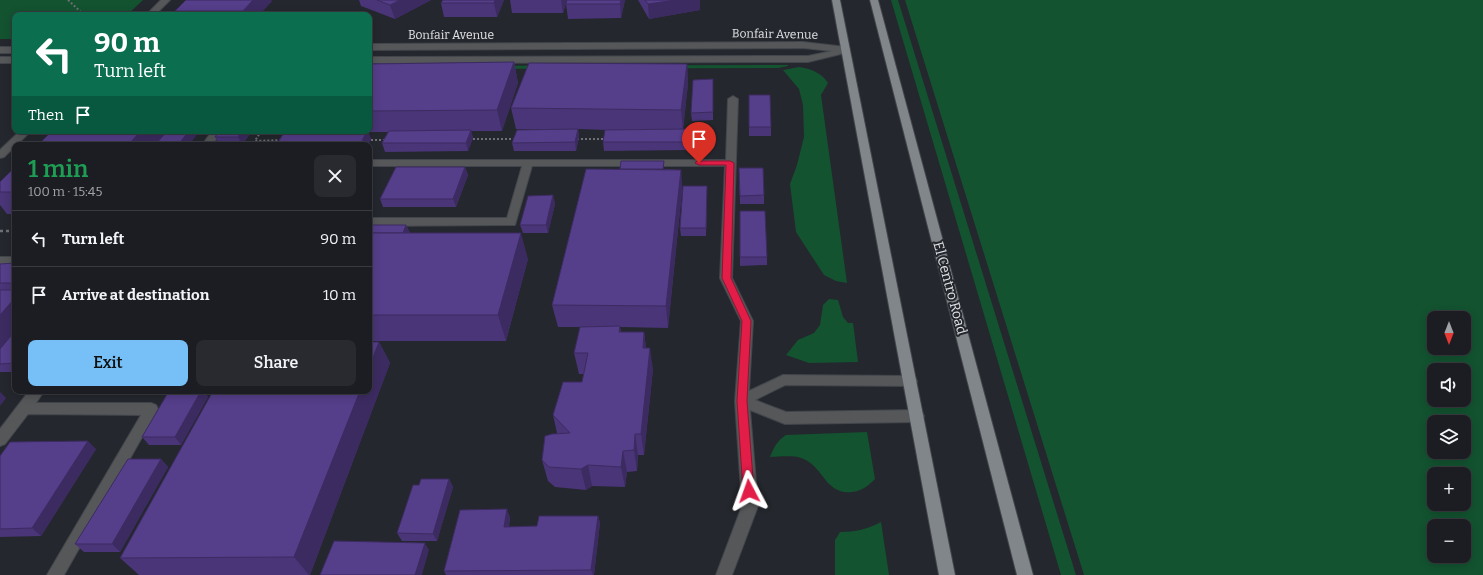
<!DOCTYPE html>
<meta charset="utf-8">
<style>
:root{--surface:#1b1d22;--page:#282a2f;--text:#f1f3f6;--muted:#a0a2a5;--line:#393b40;--accent:#76c0f7}
body{margin:0;font-family:Bitter,serif;background:var(--page);color:var(--text);height:100vh;display:flex;flex-direction:column;font-size:15px;white-space:nowrap}
*{box-sizing:border-box;margin:0}
p{font-size:13px;color:var(--muted)}
.icon{flex:none;width:22px;height:22px;fill:none;stroke:currentColor;stroke-width:2;stroke-linecap:round;stroke-linejoin:round}
.map{position:relative;flex:1;overflow:hidden}
.sheet{position:absolute;left:12px;top:142px;width:360px;height:252px;display:flex;flex-direction:column;background:var(--surface);border-radius:8px;box-shadow:0 2px 10px #0003,0 0 0 1px var(--line)}
.sheet>*{flex:none}
.top-card{position:absolute;left:12px;top:12px;width:360px;height:122px;border-radius:8px;box-shadow:0 2px 10px #0003,0 0 0 1px var(--line);background:#0b6e4f;color:#fff;overflow:hidden}
.needle{width:26px;rotate:180deg}
.buttons{position:absolute;left:1427px;top:311px;display:grid;gap:8px}
.buttons a{display:grid;place-items:center;width:44px;height:44px;border-radius:8px;background:var(--surface);box-shadow:0 2px 10px #0003,0 0 0 1px var(--line);font-size:20px}
.pin{position:absolute;display:grid;place-items:center;width:34px;height:34px;color:#fff;margin:-41px -17px;border-radius:50% 50% 50% 0;rotate:-45deg;box-shadow:0 0 4px #0007}
.pin .icon{rotate:45deg}
.me{position:absolute;width:44px;margin:-22px;rotate:356deg;stroke-linejoin:round;filter:drop-shadow(0 0 3px #0008)}
.turn{display:flex;align-items:center;gap:14px;height:84px;padding:0 16px;font-size:18px}
.turn .icon{width:52px;height:52px;stroke-width:2.5}
.turn b{display:block;font-size:28px;line-height:34px}
.then{display:flex;align-items:center;height:38px;padding:0 16px;background:#0003;gap:8px;font-size:15px}
.round{display:grid;place-items:center;flex:none;width:42px;height:42px;border-radius:8px;background:var(--page)}
.overview{display:flex;align-items:center;justify-content:space-between;height:68px;padding:0 16px}
h1{font-size:24px;font-weight:600;line-height:30px;color:#1e9e55}
.cta{display:flex;gap:8px;margin-top:auto;padding:8px 16px}
.cta a{flex:1;height:46px;border-radius:8px;background:var(--accent);color:#111;font-size:16px;font-weight:600;line-height:46px;text-align:center}
.cta a+a{background:var(--page);color:var(--text)}
ul{padding:0;list-style:none}
li{display:flex;align-items:center;gap:12px;height:56px;padding:0 16px;border-top:1px solid var(--line)}
li div{flex:1}
li b{display:block;font-size:15px}
li em{font-style:normal}
.map>svg:first-child{display:block}
.green{fill:#135330;fill-rule:evenodd}
.lines{fill:none;stroke-linecap:round;stroke-linejoin:round}
.minor-casing{stroke:#42454b;stroke-width:2}
.major-casing{stroke:#42454b;stroke-width:2}
.path-far1{stroke:#6e7076;stroke-width:2;stroke-dasharray:2 2;stroke-linecap:butt}
.path{stroke:#6e7076;stroke-width:2.5;stroke-dasharray:3 3;stroke-linecap:butt}
.minor{fill:#555759;fill-rule:evenodd}
.major{fill:#81868b;fill-rule:evenodd}
.wall{fill:#493577}
.shaded-wall{fill:#3c2b61}
.building{fill:#553e8a;stroke:#3c2b61}
.route{fill:#e11d48;stroke:#92132f}
.labels{text-anchor:middle;dominant-baseline:central;stroke-width:4;stroke-linejoin:round;paint-order:stroke}
.far-street-label{font-size:12px;fill:#e1e3e7;stroke:#24272d}
.street-label{font-size:14px;fill:#e1e3e7;stroke:#24272d}
</style>
<div class="map">
<svg width="1483" height="575" viewBox="0 0 1483 575">
<rect width="100%" height="100%" fill="#24272d"/>
<g class="green">
<polygon points="0,0 143,0 127,15 15,15 15,39 0,39"/>
<polygon points="891,0 898,0 1076,575 1061,575"/>
<path d="M905 0H1483V575H1084ZM1434 318H1464V348H1434ZM1434 370H1464V400H1434ZM1434 422H1464V452H1434ZM1434 474H1464V504H1434ZM1434 526H1464V556H1434Z"/>
<polygon points="788,65 788,66 778,68 369,69 369,66"/>
<path d="M799 67C811 69 821 72 828 83L821 95 847 283 836 281 824 275 796 232 790 184 797 165 804 137 803 105 799 89 783 70Z"/>
<polygon points="829,299 838,300 843,317 848,323 853,323 858,362 809,363 786,355 798,340 814,333 820,325 823,305"/>
<path d="M867 432 875 479C868 486 862 491 852 492 824 495 824 465 801 458 792 455 779 457 770 457 774 447 777 441 786 435Z"/>
<path d="M881 522 889 575H835V540L840 532C855 532 868 529 881 522Z"/>
</g>
<g class="lines">
<g class="minor-casing">
<g id="minor">
<polygon points="161,0 170,0 155,15 146,15"/>
<polygon points="803,42 846,47 850,50 849,52 808,62 369,63 369,57 808,56 832,51 803,48 369,50 369,44"/>
<rect x="0" y="47" width="15" height="6"/>
<rect x="0" y="57" width="15" height="6"/>
<polygon points="733,96 738,99 732,278 753,321 749,391 783,375 910,376 915,377 917,381 915,385 910,386 785,385 755,400 786,412 917,410 922,412 924,416 922,420 917,422 785,424 750,410 758,506 732,575 716,575 742,506 735,401 741,321 720,278 725,166 532,166 515,225 369,226 369,218 507,218 522,166 369,166 369,160 726,160 728,99"/>
<polygon points="20,131 31,131 4,157 0,158 0,150"/>
<polygon points="212,131 222,131 212,145 202,145"/>
<rect x="0" y="257" width="15" height="8"/>
<polygon points="29,391 44,391 36,403 151,403 156,405 158,409 64,575 47,575 141,415 28,414 5,444 0,446 0,429"/>
</g>
</g>
<g class="major-casing">
<g id="major">
<polygon points="832,0 840,0 955,575 939,575"/>
<polygon points="870,0 878,0 1033,575 1017,575"/>
</g>
</g>
<g class="path-far1">
<polyline points="68,0 84,15"/>
<polyline points="261,131 255,141 282,140"/>
<polyline points="685,138 703,138 702,143"/>
<polyline points="469,139 516,139"/>
<polyline points="577,139 606,139"/>
<polyline points="367,140 386,140"/>
</g>
<polyline class="path" points="0,231 15,231"/>
<use href="#minor" class="minor"/>
<use href="#major" class="major"/>
</g>
<g class="wall">
<polygon points="359,0 431,0 395,19 361,6"/>
<polygon points="504,0 497,17 444,17 441,3"/>
<polygon points="510,0 567,0 563,13 512,13"/>
<polygon points="567,0 625,0 621,18 568,19 566,4"/>
<polygon points="638,0 700,0 700,10 649,19"/>
<polygon points="272,1 259,15 177,15 175,11"/>
<polygon points="514,62 518,83 502,131 471,131 473,138 468,151 385,152 382,143 388,132 368,132 371,139 368,145 278,145 277,144 285,131 369,131 369,64"/>
<polygon points="687,64 688,84 683,129 687,129 688,137 687,150 604,151 603,142 607,130 578,129 579,137 576,151 514,151 512,143 570,129 516,129 511,108"/>
<polygon points="713,79 713,120 692,121 691,113"/>
<polygon points="749,95 771,127 771,136 749,136"/>
<polygon points="219,131 252,131 242,145 219,145 215,137"/>
<polygon points="15,167 15,214 7,214 0,205 0,182"/>
<polygon points="465,167 468,175 456,207 383,207 380,199"/>
<polygon points="739,168 764,195 764,204 740,204"/>
<polygon points="665,169 681,170 682,191 668,328 620,327 621,332 644,332 646,348 653,369 644,455 638,455 637,471 627,472 625,487 592,486 586,490 555,487 548,481 542,460 557,433 553,415 582,382 584,374 579,374 574,353 585,327 558,327 552,305"/>
<polygon points="707,194 706,236 681,236 680,228"/>
<polygon points="553,195 555,204 548,233 523,233 520,225"/>
<polygon points="740,211 767,257 767,265 740,266"/>
<polygon points="369,225 406,225 410,233 528,259 506,341 369,341"/>
<polygon points="15,263 15,372 0,372 0,264"/>
<polygon points="379,342 390,363 310,575 139,575 120,558"/>
<polygon points="169,391 204,391 208,397 181,445 149,445 142,437"/>
<polygon points="96,449 41,536 0,537 0,456"/>
<polygon points="161,459 168,467 120,552 84,552 75,544"/>
<polygon points="449,479 453,487 437,541 402,541 397,533 419,485"/>
<polygon points="598,516 600,523 594,575 446,575 444,571 510,517 509,527 537,526"/>
</g>
<g class="shaded-wall">
<polygon points="253,0 271,0 272,1 259,15 245,15 243,11"/>
<polygon points="400,0 431,0 395,19 390,5"/>
<polygon points="495,0 504,0 497,17 494,3"/>
<polygon points="561,0 567,0 563,13"/>
<polygon points="621,0 625,0 621,18 620,4"/>
<polygon points="676,0 700,0 700,10 649,19 648,4"/>
<polygon points="514,62 518,83 502,131 497,110"/>
<polygon points="687,64 688,84 683,131 681,110"/>
<polygon points="578,129 579,137 576,151 575,142"/>
<polygon points="687,129 688,137 687,150 686,142"/>
<polygon points="471,130 473,138 468,151 466,143"/>
<polygon points="141,131 171,131 160,145 128,145"/>
<polygon points="189,131 200,131 189,145 178,145"/>
<polygon points="242,131 252,131 242,145 238,137"/>
<polygon points="367,131 371,139 368,145 361,145 361,143"/>
<polygon points="465,167 468,175 456,207 453,199"/>
<polygon points="681,170 682,191 668,328 666,306"/>
<polygon points="369,190 372,197 369,202"/>
<polygon points="553,195 555,204 548,233 546,225"/>
<polygon points="406,225 410,233 398,243"/>
<polygon points="521,233 528,259 506,341 498,315"/>
<polygon points="15,298 15,343 0,361 0,315"/>
<polygon points="644,332 647,354 643,348"/>
<polygon points="379,342 390,363 310,575 309,575 294,557 360,391 369,391 369,368"/>
<polygon points="650,348 653,369 644,455 641,434"/>
<polygon points="201,391 204,391 208,397 181,445 175,437"/>
<polygon points="0,392 6,398 0,406"/>
<polygon points="635,434 638,455 637,471 634,450"/>
<polygon points="88,441 96,449 41,536 32,528"/>
<polygon points="623,451 627,472 625,487 621,467"/>
<polygon points="161,459 168,467 120,552 112,544"/>
<polygon points="588,465 592,486 586,490 581,469"/>
<polygon points="449,479 453,487 437,541 433,534"/>
<polygon points="507,509 510,517 507,535 504,527"/>
<polygon points="598,516 600,523 594,575 593,575 591,570"/>
<polygon points="425,543 429,550 422,575 415,575"/>
</g>
<g class="building">
<polygon points="186,0 253,0 243,11 175,11"/>
<polygon points="377,0 400,0 390,5"/>
<polygon points="443,0 495,0 494,3 441,3"/>
<polygon points="567,0 621,0 620,4 566,4"/>
<polygon points="645,0 676,0 648,4"/>
<polygon points="514,62 497,110 369,111 369,64"/>
<polygon points="529,63 687,64 681,110 511,108"/>
<polygon points="713,79 713,112 691,113 693,80"/>
<polygon points="749,95 770,95 771,127 749,127"/>
<polygon points="578,129 575,142 512,143 517,130"/>
<polygon points="687,129 686,142 603,142 605,130"/>
<polygon points="471,130 466,143 382,143 389,131"/>
<polygon points="52,131 141,131 128,145 38,145"/>
<polygon points="167,131 189,131 178,145 155,145"/>
<polygon points="219,131 242,131 238,137 215,137"/>
<polygon points="285,131 367,131 361,143 277,144"/>
<polygon points="621,161 664,161 663,169 620,169"/>
<polygon points="15,167 15,192 0,192 0,182"/>
<polygon points="396,167 465,167 453,199 380,199"/>
<polygon points="739,168 763,168 764,195 740,196"/>
<polygon points="586,169 681,170 666,306 552,305"/>
<polygon points="683,186 707,186 706,228 680,228"/>
<polygon points="553,195 546,225 520,225 528,196"/>
<polygon points="740,211 765,211 767,257 740,257"/>
<polygon points="369,225 406,225 403,233 369,233"/>
<polygon points="369,233 521,233 498,315 369,315"/>
<polygon points="15,263 15,283 0,283 0,264"/>
<polygon points="0,290 15,290 15,298 0,315"/>
<polygon points="620,326 619,332 644,332 643,348 650,348 641,434 635,434 634,450 623,451 621,467 588,465 581,469 549,467 542,460 545,436 552,434 570,433 553,415 563,382 582,382 588,353 574,353 580,327"/>
<polygon points="15,331 15,363 0,364 0,349"/>
<polygon points="369,342 379,342 369,368"/>
<polygon points="169,391 201,391 175,437 142,437"/>
<polygon points="213,391 360,391 294,557 120,558"/>
<polygon points="88,441 32,528 0,529 0,456 10,442"/>
<polygon points="128,459 161,459 112,544 75,544"/>
<polygon points="421,479 449,479 433,534 397,533 413,485 419,485"/>
<polygon points="507,509 504,527 537,526 539,516 598,516 591,570 444,571 460,510"/>
<polygon points="334,541 425,543 415,575 320,575"/>
</g>
<polygon class="route" points="697,161 730,161 734,163 731,278 751,321 747,401 754,491 753,494 749,496 745,494 743,491 737,401 742,321 722,278 726,165 699,165 695,163"/>
<g class="labels">
<g class="far-street-label">
<text transform="translate(775 34) rotate(1)">Bonfair Avenue</text>
<text x="451" y="35">Bonfair Avenue</text>
</g>
<g class="street-label">
<text transform="translate(950 288) rotate(75)">El Centro Road</text>
</g>
</g>
</svg>
<div class="buttons">
<a><svg class="needle" viewBox="-14 -14 28 28"><path d="M0-13l5 13h-10z" fill="#e53935"/><path d="M0 13l5-13h-10z" fill="#a0a2a5"/></svg></a>
<a><svg class="icon" aria-label="sound" viewBox="0 0 24 24"><path d="M4 9h4l5-4v14l-5-4H4zM17 9q2 3 0 6"/></svg></a>
<a><svg class="icon" aria-label="layers" viewBox="0 0 24 24"><path d="M12 4l9 5-9 5-9-5zM3 14l9 5 9-5"/></svg></a>
<a>+</a>
<a>−</a>
</div>
<div class="pin" style="left:699px;top:163px;background:#d93025"><svg class="icon" aria-label="arrive" viewBox="0 0 24 24"><path d="M6 21V4h12l-3 4 3 4H6"/></svg></div>
<svg class="me" style="left:749px;top:491px" viewBox="-20 -20 40 40"><path d="M0-17L14 15 0 8-14 15z" fill="#e11d48" stroke="#fff" stroke-width="4"/></svg>
<div class="top-card">
<div class="turn"><svg class="icon" aria-label="left" viewBox="0 0 24 24"><path d="M17 20v-9H6M10 6l-5 5 5 5"/></svg><div><b>90 m</b>Turn left</div></div>
<div class="then">Then<svg class="icon" aria-label="arrive" viewBox="0 0 24 24"><path d="M6 21V4h12l-3 4 3 4H6"/></svg></div>
</div>
<section class="sheet">
<div class="overview"><div><h1>1 min</h1><p>100 m · 15:45</p></div><a class="round"><svg class="icon" aria-label="close" viewBox="0 0 24 24"><path d="M6 6l12 12M18 6L6 18"/></svg></a></div>
<ul>
<li><svg class="icon" aria-label="left" viewBox="0 0 24 24"><path d="M17 20v-9H6M10 6l-5 5 5 5"/></svg><div><b>Turn left</b></div><em>90 m</em></li>
<li><svg class="icon" aria-label="arrive" viewBox="0 0 24 24"><path d="M6 21V4h12l-3 4 3 4H6"/></svg><div><b>Arrive at destination</b></div><em>10 m</em></li>
</ul>
<div class="cta"><a>Exit</a><a>Share</a></div>
</section>
</div>
